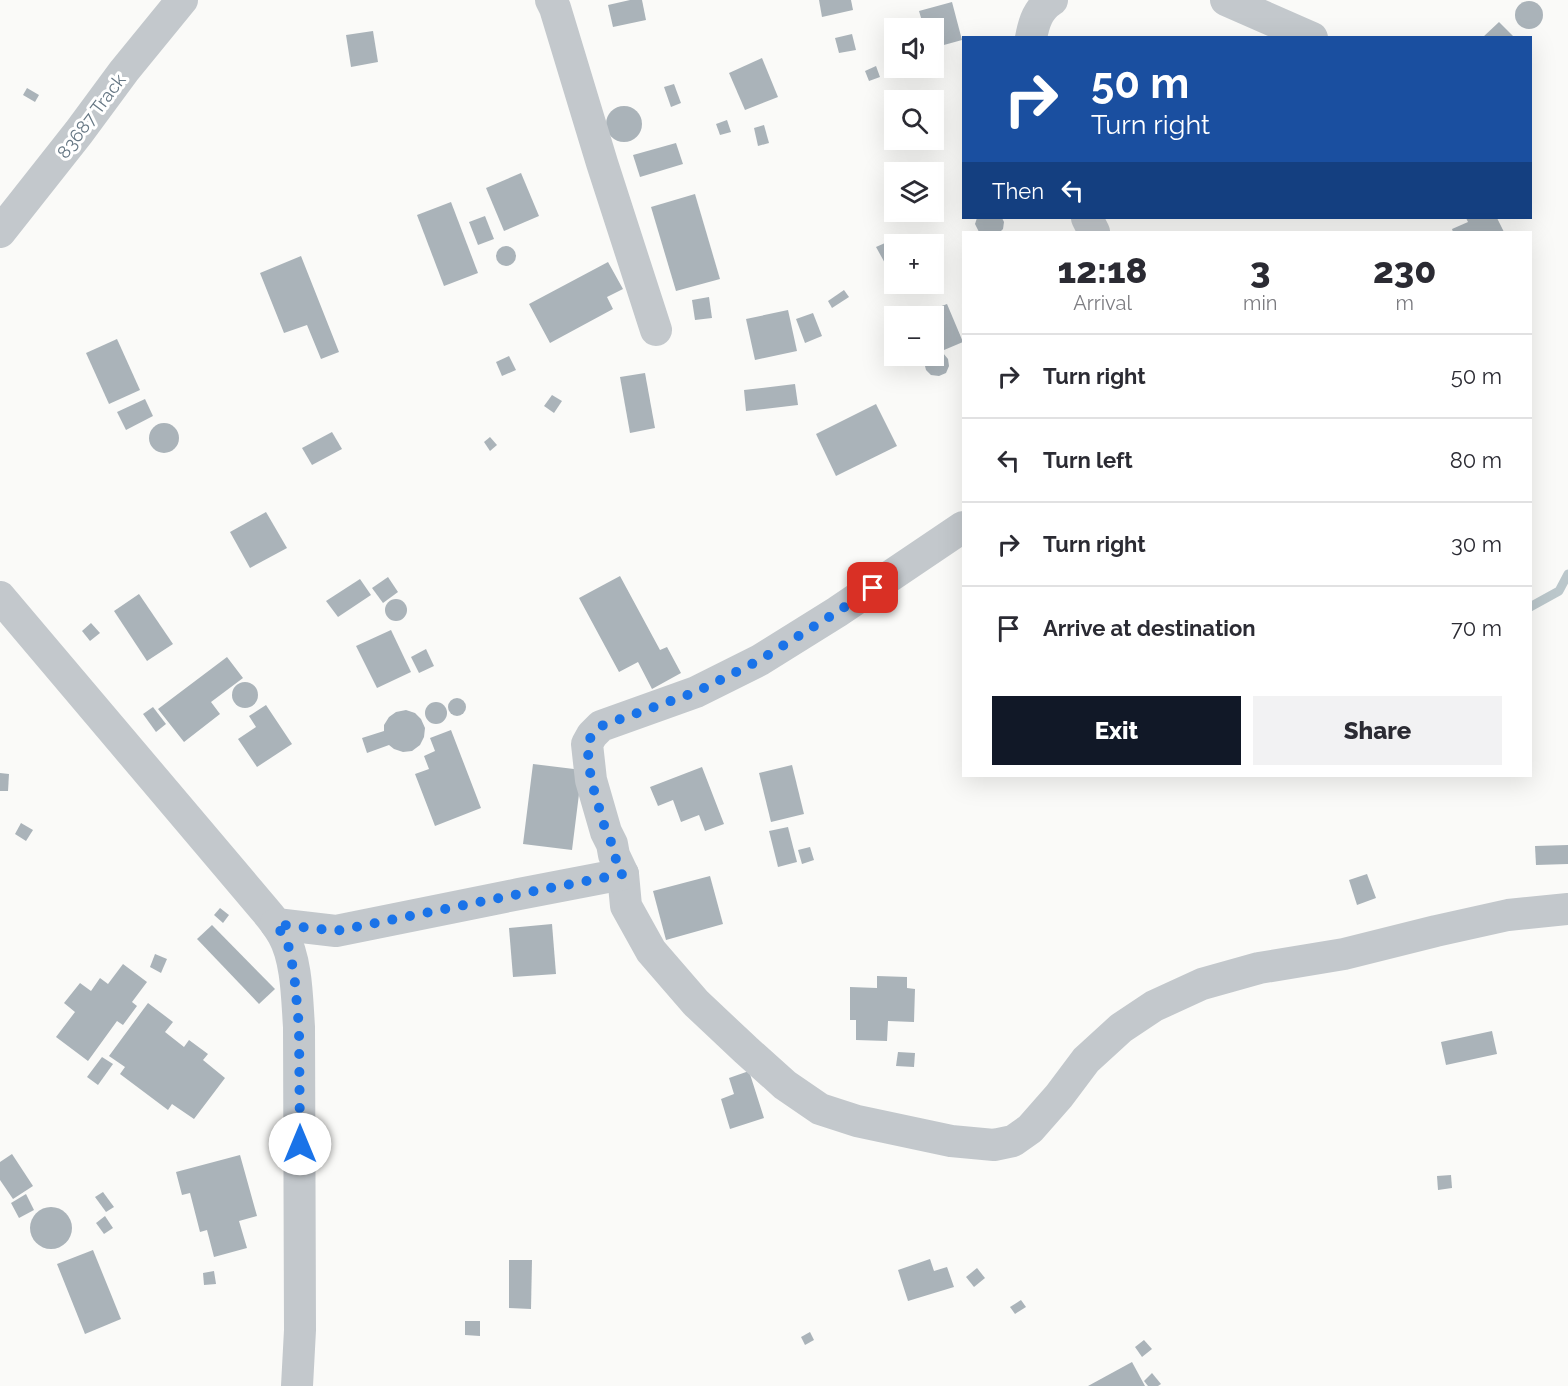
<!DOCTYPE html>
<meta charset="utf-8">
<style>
:root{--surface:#fff;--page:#f2f2f3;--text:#2b2b33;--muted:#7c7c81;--line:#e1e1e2;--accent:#111827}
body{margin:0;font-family:Raleway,sans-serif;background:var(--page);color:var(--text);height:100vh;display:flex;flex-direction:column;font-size:22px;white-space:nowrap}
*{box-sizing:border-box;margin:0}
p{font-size:20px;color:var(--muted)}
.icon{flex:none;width:33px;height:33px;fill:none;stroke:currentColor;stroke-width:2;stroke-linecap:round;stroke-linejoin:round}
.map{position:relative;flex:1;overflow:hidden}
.side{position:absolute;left:962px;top:231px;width:570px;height:546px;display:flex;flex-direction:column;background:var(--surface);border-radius:0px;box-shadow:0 6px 24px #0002}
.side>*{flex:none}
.top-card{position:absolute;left:962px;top:36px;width:570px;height:183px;border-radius:0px;box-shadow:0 6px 24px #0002;background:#1a4fa0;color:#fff;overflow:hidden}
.controls{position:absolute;left:884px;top:18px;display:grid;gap:12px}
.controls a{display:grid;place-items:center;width:60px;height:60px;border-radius:0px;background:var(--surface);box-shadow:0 6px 24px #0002;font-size:30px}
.pin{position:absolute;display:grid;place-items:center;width:51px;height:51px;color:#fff;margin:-26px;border-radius:12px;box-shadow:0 3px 9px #0006}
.me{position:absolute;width:66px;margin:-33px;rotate:0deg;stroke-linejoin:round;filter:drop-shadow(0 0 4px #0008)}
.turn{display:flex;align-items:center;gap:21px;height:126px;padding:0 30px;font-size:27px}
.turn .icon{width:78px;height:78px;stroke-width:2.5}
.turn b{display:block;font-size:42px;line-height:51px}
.then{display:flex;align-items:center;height:57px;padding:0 30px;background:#0003;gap:12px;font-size:22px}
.eta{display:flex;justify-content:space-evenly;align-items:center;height:102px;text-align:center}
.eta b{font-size:36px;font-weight:800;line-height:42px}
.action{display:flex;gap:12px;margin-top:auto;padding:12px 30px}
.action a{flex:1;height:69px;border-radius:0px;background:var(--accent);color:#fff;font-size:24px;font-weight:800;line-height:69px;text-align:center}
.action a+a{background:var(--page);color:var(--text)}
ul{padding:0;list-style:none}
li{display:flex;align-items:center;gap:18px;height:84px;padding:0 30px;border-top:2px solid var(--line)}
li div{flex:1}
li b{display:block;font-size:22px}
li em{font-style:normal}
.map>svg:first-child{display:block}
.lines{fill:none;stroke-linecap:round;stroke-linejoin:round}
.stream{stroke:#bbc7cb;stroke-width:9}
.building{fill:#aab3b9}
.minor{stroke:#c3c8cc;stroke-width:32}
.route{stroke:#1a73e8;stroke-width:10;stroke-dasharray:0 18}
.labels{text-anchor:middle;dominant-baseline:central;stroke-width:6;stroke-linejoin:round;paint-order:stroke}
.street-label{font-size:18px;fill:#657683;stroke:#fff}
</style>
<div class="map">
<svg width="1568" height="1386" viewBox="0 0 1568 1386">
<rect width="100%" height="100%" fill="#fafaf8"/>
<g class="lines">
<polyline class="stream" points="1530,607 1559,591 1568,574"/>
</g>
<g class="building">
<polygon points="630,0 642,0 646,20 613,27 608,5"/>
<polygon points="819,0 851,0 853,10 822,17"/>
<circle cx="1529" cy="15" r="14"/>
<polygon points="952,2 962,40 933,48 933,28 924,28 919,11"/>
<polygon points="1499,22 1513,36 1511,38 1482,38"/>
<polygon points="373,31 378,62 351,67 346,35"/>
<polygon points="852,34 856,50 839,53 835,38"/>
<polygon points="762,58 778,97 745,110 729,73"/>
<polygon points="876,66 880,77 869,81 865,71"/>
<polygon points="674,84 681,103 671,107 664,87"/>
<polygon points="27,88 39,95 35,102 23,95"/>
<circle cx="624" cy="124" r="18"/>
<polygon points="727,120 731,132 720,135 716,124"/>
<polygon points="764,125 769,143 758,146 754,128"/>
<polygon points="676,143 683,164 640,177 633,155"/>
<polygon points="521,173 539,216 504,231 486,188"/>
<polygon points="695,194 720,279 676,291 651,207"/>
<polygon points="451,202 478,273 444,286 417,215"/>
<polygon points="485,216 494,239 478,245 469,222"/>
<polygon points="977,218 1002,218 1004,222 1003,229 1000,232 979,232 975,224"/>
<polygon points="1466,218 1497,218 1504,232 1453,232 1452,229 1468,222"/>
<polygon points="885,243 894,259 894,261 886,265 876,247"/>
<circle cx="506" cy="256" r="10"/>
<polygon points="301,256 339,352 321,359 307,325 284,333 260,273"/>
<polygon points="608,262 623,289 607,297 613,309 550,343 529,304"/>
<polygon points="844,290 849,297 832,308 828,301"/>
<polygon points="709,297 712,318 695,320 692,300"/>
<polygon points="947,304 963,342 944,350 941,342 933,345 933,316 915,316"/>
<polygon points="788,310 797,351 755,360 746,319"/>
<polygon points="813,313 822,336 805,343 796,319"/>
<polygon points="117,339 140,390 109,404 86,353"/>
<polygon points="935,351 943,353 948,359 949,366 946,373 939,376 931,375 926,370 924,362 928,356 933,356 933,352"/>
<polygon points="509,356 516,370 502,376 496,362"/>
<polygon points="645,373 655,428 630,433 620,377"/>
<polygon points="795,384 798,405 746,411 744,390"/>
<polygon points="552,395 562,401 554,413 544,406"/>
<polygon points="145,399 153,416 126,430 117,412"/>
<polygon points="876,404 897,446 836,476 816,434"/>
<circle cx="164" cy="438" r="15"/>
<polygon points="332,432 342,449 312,465 302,448"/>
<polygon points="490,437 497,445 490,451 484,442"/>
<polygon points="266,512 287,548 250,568 230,532"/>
<polygon points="620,576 660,650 667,647 681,673 652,689 638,662 619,672 579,598"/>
<polygon points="388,577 398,592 383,603 372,588"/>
<polygon points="360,579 371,595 338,617 326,601"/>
<polygon points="139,594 173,644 147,661 114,611"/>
<circle cx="396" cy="610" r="11"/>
<polygon points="91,623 100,633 90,641 82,631"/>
<polygon points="391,630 411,672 377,688 356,646"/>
<polygon points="426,649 434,666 419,673 411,657"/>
<polygon points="227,657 243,678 211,702 220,714 184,742 158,709"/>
<circle cx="245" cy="695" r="13"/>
<circle cx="457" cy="707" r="9"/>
<circle cx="436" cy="713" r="11"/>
<polygon points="266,705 292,744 257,767 238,739 256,727 249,716"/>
<polygon points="153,707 166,724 156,732 143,714"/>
<polygon points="406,710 415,713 421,719 425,728 424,737 420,745 412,751 403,752 394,749 389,745 367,753 362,738 384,731 384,725 389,717 396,712"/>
<polygon points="451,730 481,808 435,826 415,774 429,769 424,756 435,751 430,738"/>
<polygon points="533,764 582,770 572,850 523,844"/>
<polygon points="792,765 804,814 771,822 759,773"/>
<polygon points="702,767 724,824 705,831 699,815 681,822 673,800 658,806 650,787"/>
<polygon points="0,773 9,774 8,791 0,791"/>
<polygon points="21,823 33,830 26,841 15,834"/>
<polygon points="788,827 797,862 778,867 769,831"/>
<polygon points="1568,845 1568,864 1536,865 1535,846"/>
<polygon points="810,847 814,860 802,864 798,850"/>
<polygon points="1367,874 1376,898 1357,905 1349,880"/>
<polygon points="710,876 723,924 666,940 653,891"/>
<polygon points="220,908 229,915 223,923 214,915"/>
<polygon points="552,924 556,974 513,977 509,928"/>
<polygon points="212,925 275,989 259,1004 197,939"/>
<polygon points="155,954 167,959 161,973 150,967"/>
<polygon points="123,964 147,982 132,1002 137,1006 123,1025 117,1021 88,1061 56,1037 75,1012 64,1003 80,983 91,991 100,978 108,984"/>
<polygon points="877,976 907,977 907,988 915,989 914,1022 888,1021 887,1041 856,1040 856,1020 850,1020 850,987 877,988"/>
<polygon points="148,1003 173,1022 165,1032 184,1047 189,1040 208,1054 203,1060 225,1078 194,1119 172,1104 168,1110 120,1074 125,1067 109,1056"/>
<polygon points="1492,1031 1497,1054 1446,1065 1441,1042"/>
<polygon points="898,1052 915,1053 914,1067 896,1066"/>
<polygon points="102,1057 113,1064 98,1085 87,1077"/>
<polygon points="749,1071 764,1118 730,1129 721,1099 734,1094 729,1078"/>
<polygon points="12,1154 33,1186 13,1199 0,1180 0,1162"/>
<polygon points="240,1155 257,1216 239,1221 247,1248 214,1257 207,1230 200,1232 190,1193 182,1195 176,1172"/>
<polygon points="1451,1175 1452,1188 1438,1190 1437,1176"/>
<polygon points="103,1192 114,1207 106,1212 95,1197"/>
<polygon points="26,1194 34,1210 19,1218 11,1203"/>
<circle cx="51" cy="1228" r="21"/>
<polygon points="105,1216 113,1228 104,1234 96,1223"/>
<polygon points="93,1250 121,1319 85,1334 57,1264"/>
<polygon points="930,1259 934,1271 947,1267 954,1287 908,1301 898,1270"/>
<polygon points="509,1260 532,1260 531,1309 509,1308"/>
<polygon points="977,1268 985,1278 974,1287 966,1277"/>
<polygon points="214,1271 216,1284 204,1285 203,1273"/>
<polygon points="1021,1300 1026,1307 1015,1314 1010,1307"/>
<polygon points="465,1321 480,1321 480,1336 465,1335"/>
<polygon points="810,1332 814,1340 805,1345 801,1337"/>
<polygon points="1144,1340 1152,1349 1142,1357 1135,1347"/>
<polygon points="1132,1362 1145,1386 1088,1386"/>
<polygon points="1152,1373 1161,1384 1158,1386 1148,1386 1144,1381"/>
</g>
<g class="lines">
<g class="minor">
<polyline points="551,0 555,8 602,163 656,330"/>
<polyline points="1226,0 1312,38"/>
<path d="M1031 38C1034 22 1038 9 1052 0"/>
<polyline points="1087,218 1094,232"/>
<polyline points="0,232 79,132 124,71 182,0"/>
<path d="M0 597 264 909C271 917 278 926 283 935 297 960 297 999 299 1027L300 1330 297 1386"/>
<polyline points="623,874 626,906 651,951 696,1003 746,1050 785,1085 820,1109 857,1121 951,1141 994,1145 1013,1141 1030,1129 1059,1096 1086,1060 1121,1028 1154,1006 1202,984 1259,968 1344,954 1436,931 1508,915 1568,909"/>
<polyline points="276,924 336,931 519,894 623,874 614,855 612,844 606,832 591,780 587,744 592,735 601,726 696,692 760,660 837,612 963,527"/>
</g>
</g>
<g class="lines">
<polyline class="route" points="300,1144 299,1027 295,983 290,950 283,935 276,924 336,931 519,894 623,874 614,855 612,844 606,832 591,780 587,744 592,735 601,726 696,692 760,660 837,612 873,588"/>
</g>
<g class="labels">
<g class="street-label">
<text transform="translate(91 116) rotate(-53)">83687 Track</text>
</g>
</g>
</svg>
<div class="controls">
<a><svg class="icon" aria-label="sound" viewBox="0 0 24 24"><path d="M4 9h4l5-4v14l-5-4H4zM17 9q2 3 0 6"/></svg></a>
<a><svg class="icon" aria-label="search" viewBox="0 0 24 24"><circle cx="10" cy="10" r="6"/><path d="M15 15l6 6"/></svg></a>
<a><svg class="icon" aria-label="layers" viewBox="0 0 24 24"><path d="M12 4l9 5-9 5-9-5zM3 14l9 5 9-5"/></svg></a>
<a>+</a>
<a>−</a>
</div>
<div class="pin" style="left:873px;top:588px;background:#d93025"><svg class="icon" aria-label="arrive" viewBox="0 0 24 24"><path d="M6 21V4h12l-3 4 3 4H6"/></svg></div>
<svg class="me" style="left:300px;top:1144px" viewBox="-20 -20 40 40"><circle r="19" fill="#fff"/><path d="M0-13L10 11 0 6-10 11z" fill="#1a73e8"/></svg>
<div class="top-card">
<div class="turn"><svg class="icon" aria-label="right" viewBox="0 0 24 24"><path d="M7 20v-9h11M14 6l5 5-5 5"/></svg><div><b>50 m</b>Turn right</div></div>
<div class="then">Then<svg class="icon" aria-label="left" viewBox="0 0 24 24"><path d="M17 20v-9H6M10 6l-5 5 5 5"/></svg></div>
</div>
<section class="side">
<div class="eta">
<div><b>12:18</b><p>Arrival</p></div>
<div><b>3</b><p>min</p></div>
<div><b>230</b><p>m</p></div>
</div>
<ul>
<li><svg class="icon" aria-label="right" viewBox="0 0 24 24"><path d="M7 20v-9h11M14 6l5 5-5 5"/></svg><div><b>Turn right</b></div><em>50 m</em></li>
<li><svg class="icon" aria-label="left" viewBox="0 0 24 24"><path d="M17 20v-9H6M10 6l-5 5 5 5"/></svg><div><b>Turn left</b></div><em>80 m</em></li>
<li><svg class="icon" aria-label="right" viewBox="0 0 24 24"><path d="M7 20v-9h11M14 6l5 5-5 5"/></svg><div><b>Turn right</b></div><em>30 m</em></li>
<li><svg class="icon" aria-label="arrive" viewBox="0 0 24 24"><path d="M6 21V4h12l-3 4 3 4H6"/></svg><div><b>Arrive at destination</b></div><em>70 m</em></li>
</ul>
<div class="action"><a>Exit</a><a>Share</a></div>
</section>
</div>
